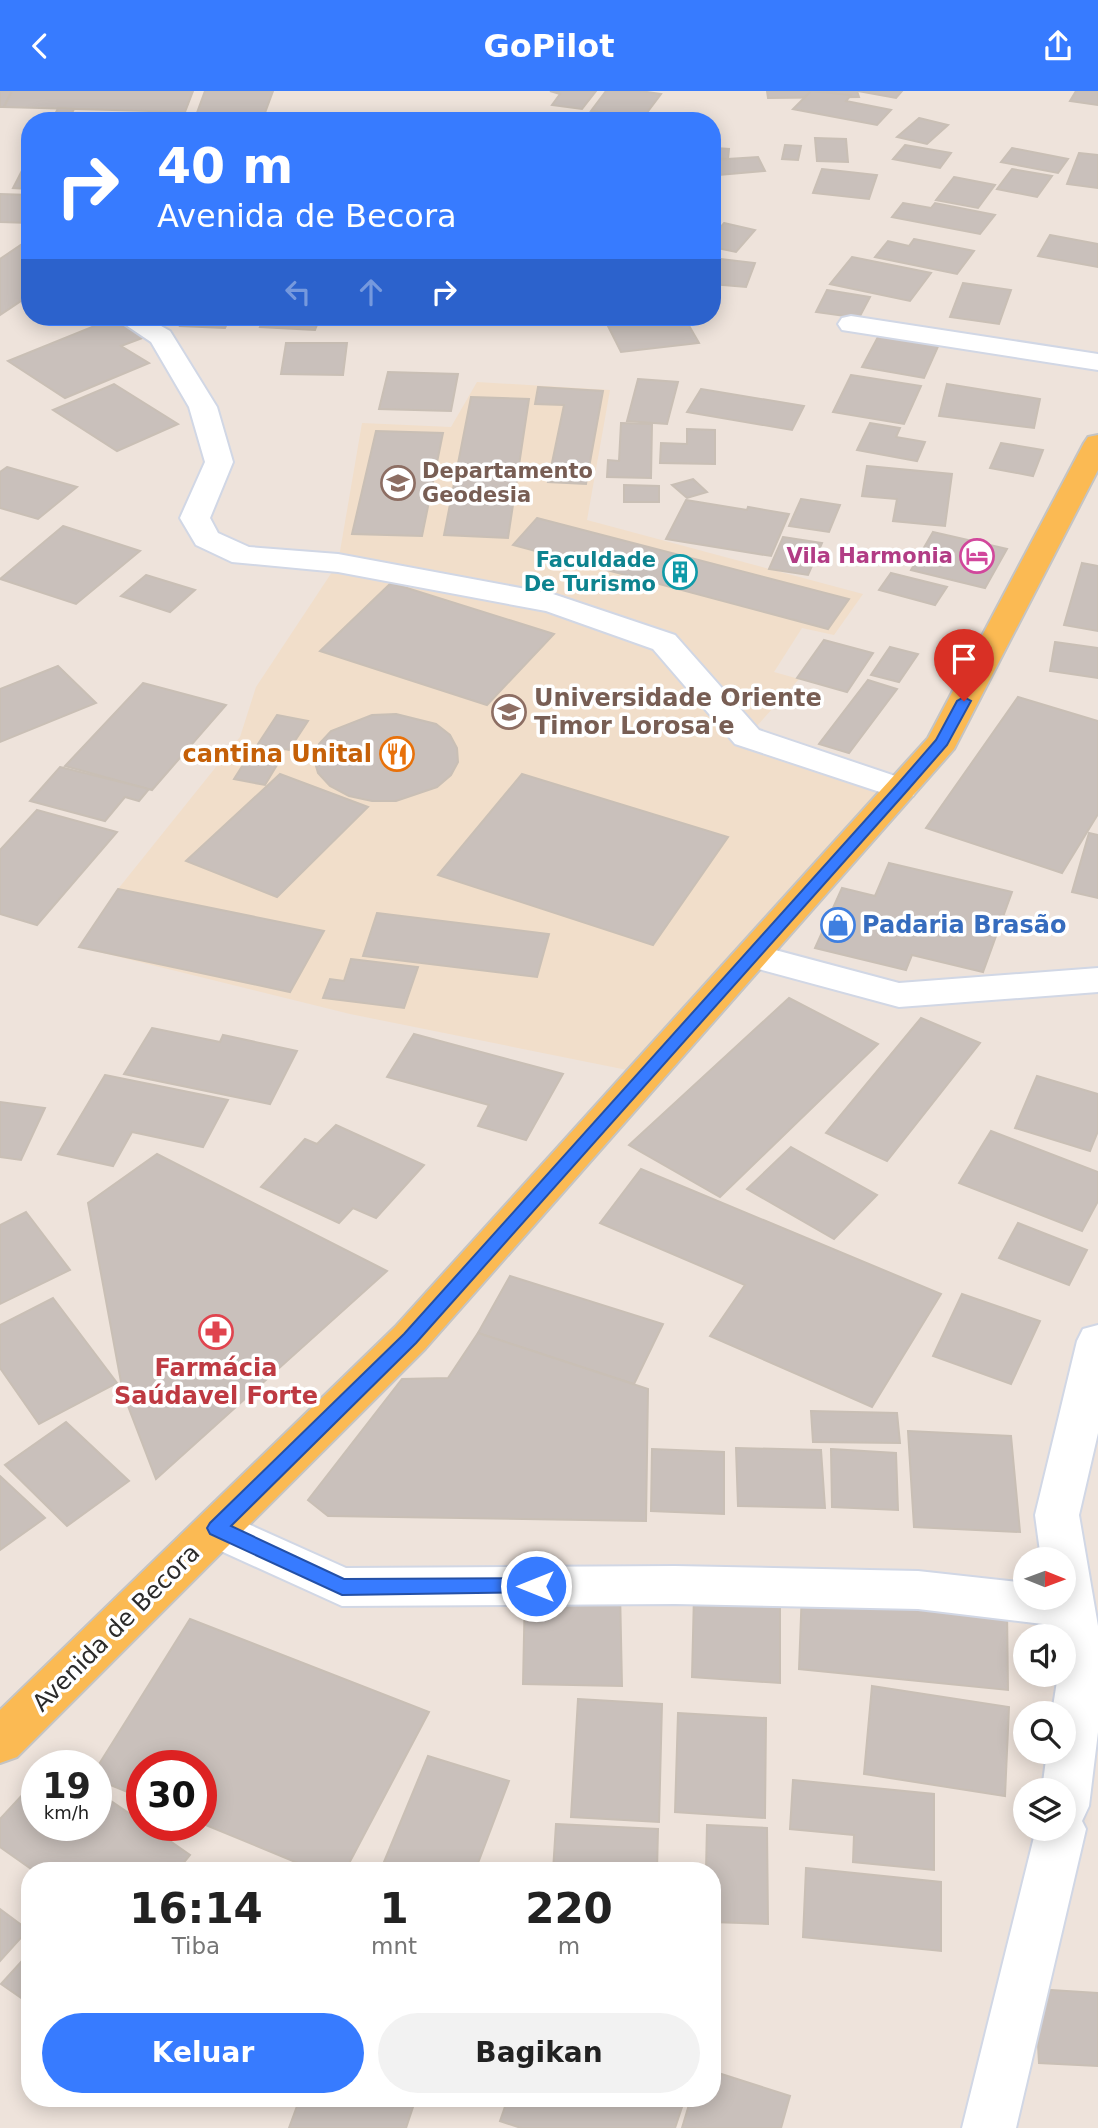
<!DOCTYPE html>
<html lang="id">
<meta charset="utf-8">
<style>
:root{--surface:#fff;--page:#f2f2f2;--text:#222;--muted:#767676;--accent:#377bff}
body{margin:0;font-family:"DejaVu Sans",sans-serif;background:var(--page);color:var(--text);height:100vh;display:flex;flex-direction:column;font-size:26px;white-space:nowrap}
*{box-sizing:border-box;margin:0}
p{font-size:23px;color:var(--muted)}
.icon{flex:none;width:38px;height:38px;fill:none;stroke:currentColor;stroke-width:2;stroke-linecap:round;stroke-linejoin:round}
.map{position:relative;flex:1;overflow:hidden}
.details{position:absolute;left:21px;top:1771px;width:700px;height:245px;display:flex;flex-direction:column;background:var(--surface);border-radius:28px;box-shadow:0 4px 18px #0003}
.details>*{flex:none}
.banner{position:absolute;left:21px;top:21px;width:700px;height:214px;border-radius:28px;box-shadow:0 4px 18px #0003;background:#377bff;color:#fff;overflow:hidden}
.needle{width:46px;rotate:91deg}
.tools{position:absolute;left:1013px;top:1456px;display:grid;gap:14px}
.tools a{display:grid;place-items:center;width:63px;height:63px;border-radius:50%;background:var(--surface);box-shadow:0 4px 18px #0003;font-size:35px}
.speed{position:absolute;left:21px;top:1659px;display:flex;gap:14px;font-size:35px;font-weight:700;text-align:center}
.speed>*{display:grid;place-content:center;width:91px;height:91px;border-radius:50%;background:var(--surface);box-shadow:0 4px 18px #0003;line-height:1}
.speed small{font-size:18px;font-weight:400}
.speed .limit{border:10px solid #d22;background:#fff;color:#111}
.pin{position:absolute;display:grid;place-items:center;width:60px;height:60px;color:#fff;margin:-72px -30px;border-radius:50% 50% 50% 0;rotate:-45deg;box-shadow:0 0 7px #0007}
.pin .icon{rotate:45deg}
.me{position:absolute;width:77px;margin:-38px;rotate:270deg;stroke-linejoin:round;filter:drop-shadow(0 0 5px #0008)}
.turn{display:flex;align-items:center;gap:24px;height:147px;padding:0 21px;font-size:32px}
.turn .icon{width:91px;height:91px;stroke-width:2.5}
.turn b{display:block;font-size:49px;line-height:60px}
.lanes{display:flex;align-items:center;height:66px;padding:0 21px;background:#0003;justify-content:center;gap:35px;direction:ltr}
.lanes .off{opacity:.35}
.eta{display:flex;justify-content:space-evenly;align-items:center;height:119px;text-align:center}
.eta b{font-size:42px;font-weight:800;line-height:49px}
.button{display:flex;gap:14px;margin-top:auto;padding:14px 21px}
.button a{flex:1;height:80px;border-radius:42px;background:var(--accent);color:#fff;font-size:28px;font-weight:800;line-height:80px;text-align:center}
.button a+a{background:var(--page);color:var(--text)}
header{display:flex;justify-content:space-between;align-items:center;height:91px;padding:0 21px;background:var(--accent);color:#fff;font-size:32px;font-weight:800}
.map>svg:first-child{display:block}
.education{fill:#f1deca}
.building{fill:#c9c0bb;stroke:#c9bfb5;stroke-width:2}
.lines{fill:none;stroke-linecap:round;stroke-linejoin:round}
.minor-casing{stroke:#d1d7e5;stroke-width:4}
.major-casing{stroke:#c4c4c4;stroke-width:4}
.minor{fill:#fff;fill-rule:evenodd}
.major{fill:#fbba53;fill-rule:evenodd}
.route{fill:#377bff;stroke:#2450a6;stroke-width:2}
.labels{text-anchor:middle;dominant-baseline:central;stroke-width:7;stroke-linejoin:round;paint-order:stroke}
.far-education-label{font-size:21px;font-weight:bold;fill:#785e54;stroke:#fff;text-anchor:start}
.far-hotel-label{font-size:21px;font-weight:bold;fill:#b23c85;stroke:#fff;text-anchor:end}
.far-culture-label{font-size:21px;font-weight:bold;fill:#0d838f;stroke:#fff;text-anchor:end}
.education-label{font-size:24px;font-weight:bold;fill:#785e54;stroke:#fff;text-anchor:start}
.food-label{font-size:24px;font-weight:bold;fill:#c56008;stroke:#fff;text-anchor:end}
.shop-label{font-size:24px;font-weight:bold;fill:#366cbe;stroke:#fff;text-anchor:start}
.health-label{font-size:24px;font-weight:bold;fill:#be3a42;stroke:#fff}
.street-label{font-size:24px;fill:#2b2b2b;stroke:#fff}
</style>
<header><svg class="icon" aria-label="back" viewBox="0 0 24 24"><path d="M15 5l-7 7 7 7"/></svg>GoPilot<svg class="icon" aria-label="share" viewBox="0 0 24 24"><path d="M12 15V3M7 8l5-5 5 5M5 13v7h14v-7"/></svg></header>
<div class="map">
<svg width="1098" height="2037" viewBox="0 0 1098 2037">
<rect width="100%" height="100%" fill="#eee3db"/>
<polygon class="education" points="477,291 610,299 587,429 863,503 834,544 802,537 774,581 799,588 747,646 901,698 647,983 350,923 79,856 118,798 240,646 256,596 338,472 362,332 451,336"/>
<g class="building">
<polygon points="0,0 12,0 4,16 0,16"/>
<polygon points="12,0 193,0 185,21 4,16"/>
<polygon points="205,0 273,0 262,30 194,30"/>
<polygon points="550,0 596,0 582,18 552,14 560,3"/>
<polygon points="606,0 640,0 661,3 643,27 591,20"/>
<polygon points="767,0 857,0 859,6 768,7"/>
<polygon points="811,0 851,4 846,10 891,19 877,34 793,18"/>
<polygon points="858,0 902,0 896,7"/>
<polygon points="1076,0 1098,0 1098,14 1070,10"/>
<polygon points="58,17 74,18 68,30 52,30"/>
<polygon points="415,22 441,30 403,30"/>
<polygon points="919,27 948,34 927,53 897,46"/>
<polygon points="815,47 846,48 848,71 817,70"/>
<polygon points="785,54 801,55 798,69 782,68"/>
<polygon points="905,54 951,62 940,77 893,68"/>
<polygon points="715,57 729,58 728,68 713,67"/>
<polygon points="1012,57 1068,68 1058,82 1001,71"/>
<polygon points="1079,62 1098,64 1098,97 1067,93"/>
<polygon points="30,64 30,98 13,97"/>
<polygon points="758,66 765,80 719,84 713,69"/>
<polygon points="822,78 877,84 869,108 813,102"/>
<polygon points="1012,78 1052,85 1037,106 997,98"/>
<polygon points="954,86 995,94 978,117 936,109"/>
<polygon points="0,103 30,104 30,132 0,131"/>
<polygon points="903,112 931,117 935,112 995,124 980,143 892,126"/>
<polygon points="724,132 755,139 736,161 712,156 712,146"/>
<polygon points="1050,144 1098,153 1098,176 1038,165"/>
<polygon points="914,148 974,160 957,183 875,166 888,150 909,155"/>
<polygon points="22,153 30,155 30,204 0,224 0,168"/>
<polygon points="852,166 931,182 910,210 830,193"/>
<polygon points="712,167 755,172 746,196 712,193"/>
<polygon points="963,192 1011,199 999,233 950,226"/>
<polygon points="827,199 870,206 859,227 816,221"/>
<polygon points="184,226 230,226 225,237 180,235"/>
<polygon points="264,226 320,226 315,239 260,236"/>
<polygon points="671,226 684,226 699,252 621,261 607,233"/>
<polygon points="114,227 145,246 121,255 149,272 65,307 8,270"/>
<polygon points="880,242 940,251 924,287 862,276"/>
<polygon points="286,252 347,252 343,284 281,283"/>
<polygon points="388,281 458,283 451,320 379,318"/>
<polygon points="851,284 921,295 904,333 833,321"/>
<polygon points="638,288 678,291 667,333 627,330"/>
<polygon points="114,293 178,333 117,360 53,319"/>
<polygon points="947,293 1040,308 1034,337 939,325"/>
<polygon points="538,296 603,300 586,393 548,391 564,314 535,313"/>
<polygon points="701,298 804,315 792,339 687,321"/>
<polygon points="471,306 529,308 508,447 444,444"/>
<polygon points="621,332 652,333 651,387 607,386 608,369 619,370"/>
<polygon points="870,332 900,337 896,346 925,351 917,370 857,359"/>
<polygon points="687,338 715,339 715,373 660,372 661,352 687,353"/>
<polygon points="376,340 443,342 422,445 352,443"/>
<polygon points="1001,352 1043,359 1033,385 990,377"/>
<polygon points="867,375 952,383 945,435 893,430 897,408 862,405"/>
<polygon points="7,376 77,396 38,428 0,417 0,381"/>
<polygon points="693,388 707,401 687,407 672,394"/>
<polygon points="624,394 659,395 659,411 624,411"/>
<polygon points="801,408 840,414 829,441 789,435"/>
<polygon points="686,409 747,419 748,416 789,423 771,465 666,448"/>
<polygon points="537,427 849,508 828,538 513,454"/>
<polygon points="63,435 140,460 76,513 0,488"/>
<polygon points="933,441 1007,458 985,497 911,479"/>
<polygon points="783,446 822,452 808,484 769,478"/>
<polygon points="1082,472 1098,475 1098,540 1064,534"/>
<polygon points="891,482 947,496 935,514 879,499"/>
<polygon points="146,484 195,499 170,521 121,505"/>
<polygon points="391,492 554,543 487,614 320,560"/>
<polygon points="824,549 873,562 847,601 797,587"/>
<polygon points="1055,551 1098,557 1098,587 1050,580"/>
<polygon points="890,556 918,563 899,591 871,584"/>
<polygon points="58,575 96,612 0,651 0,598"/>
<polygon points="868,589 897,598 849,662 819,653"/>
<polygon points="143,592 226,614 152,699 65,675"/>
<polygon points="1018,606 1098,630 1098,723 1062,782 926,737"/>
<polygon points="396,623 436,633 450,644 457,657 458,671 451,684 437,696 396,710 372,710 349,705 330,695 318,682 314,668 319,653 331,640 372,624"/>
<polygon points="277,624 308,630 289,659 258,653"/>
<polygon points="253,658 283,664 265,694 234,688"/>
<polygon points="60,676 149,698 139,710 125,706 105,730 30,710"/>
<polygon points="280,683 368,716 277,806 186,770"/>
<polygon points="522,683 728,746 653,854 438,784"/>
<polygon points="37,719 117,741 37,834 0,823 0,759"/>
<polygon points="1089,742 1098,744 1098,807 1072,801"/>
<polygon points="889,772 1012,801 983,881 912,864 906,879 815,857 842,797 875,805"/>
<polygon points="118,798 324,840 290,901 79,856"/>
<polygon points="377,822 549,843 537,886 363,865"/>
<polygon points="351,868 418,876 404,917 323,907 330,888 344,890"/>
<polygon points="789,907 878,953 720,1106 629,1054"/>
<polygon points="921,927 980,952 887,1070 826,1042"/>
<polygon points="152,937 220,951 223,944 297,960 270,1013 124,983"/>
<polygon points="414,943 563,983 526,1049 478,1035 489,1014 387,986"/>
<polygon points="105,984 228,1009 203,1056 132,1041 113,1075 58,1063"/>
<polygon points="1037,985 1098,1003 1098,1040 1090,1060 1015,1037"/>
<polygon points="0,1011 45,1017 21,1069 0,1066"/>
<polygon points="336,1034 424,1074 376,1127 353,1117 339,1132 261,1096 305,1048 317,1053"/>
<polygon points="991,1040 1098,1081 1098,1110 1082,1140 959,1092"/>
<polygon points="791,1056 877,1104 834,1148 747,1098"/>
<polygon points="157,1063 387,1180 156,1388 123,1302 88,1112"/>
<polygon points="641,1078 941,1203 872,1316 710,1245 745,1194 600,1132"/>
<polygon points="26,1121 70,1179 0,1213 0,1134"/>
<polygon points="1018,1132 1087,1159 1069,1194 999,1167"/>
<polygon points="510,1185 663,1233 634,1293 478,1242"/>
<polygon points="962,1203 1040,1230 1011,1293 933,1265"/>
<polygon points="53,1207 117,1292 39,1333 0,1277 0,1234"/>
<polygon points="478,1242 648,1298 646,1430 328,1425 308,1409 402,1288 448,1287"/>
<polygon points="811,1320 897,1322 900,1352 813,1351"/>
<polygon points="66,1331 129,1390 67,1435 5,1374"/>
<polygon points="908,1340 1011,1345 1020,1441 914,1436"/>
<polygon points="736,1357 821,1359 825,1417 738,1415"/>
<polygon points="652,1358 724,1361 724,1423 651,1420"/>
<polygon points="831,1358 896,1362 898,1419 832,1416"/>
<polygon points="0,1385 45,1427 0,1459"/>
<polygon points="525,1498 620,1499 622,1595 523,1593"/>
<polygon points="802,1499 1007,1519 1008,1599 799,1578"/>
<polygon points="694,1503 780,1509 780,1592 692,1586"/>
<polygon points="190,1528 429,1621 345,1780 317,1780 201,1732 201,1675 142,1675 142,1707 96,1688 96,1678"/>
<polygon points="872,1595 1009,1616 1005,1705 864,1683"/>
<polygon points="578,1608 662,1613 659,1731 571,1726"/>
<polygon points="678,1622 766,1627 765,1727 675,1721"/>
<polygon points="428,1665 509,1690 475,1780 411,1780 384,1771"/>
<polygon points="37,1688 37,1734 96,1734 96,1700 142,1731 142,1734 147,1734 190,1764 177,1780 34,1780 0,1756 0,1728"/>
<polygon points="793,1689 934,1703 934,1779 853,1771 854,1744 790,1738"/>
<polygon points="556,1733 658,1738 657,1780 553,1780"/>
<polygon points="707,1734 767,1737 768,1833 712,1831 712,1780 706,1780"/>
<polygon points="806,1777 941,1791 941,1860 803,1846"/>
<polygon points="0,1818 28,1839 0,1870"/>
<polygon points="30,1861 30,1913 1,1893"/>
<polygon points="1035,1898 1098,1902 1098,1975 1039,1972"/>
<polygon points="712,1980 790,2005 781,2037 682,2037 691,2007 712,2007"/>
<polygon points="300,2007 416,2007 406,2037 289,2037"/>
<polygon points="508,2007 685,2007 675,2037 521,2037 500,2030"/>
</g>
<g class="lines">
<g class="minor-casing">
<g id="minor">
<polygon points="851,225 1098,263 1098,279 842,239 838,233 842,227"/>
<polygon points="114,226 145,226 170,240 217,316 233,371 210,427 218,442 249,456 338,463 553,503 675,544 759,639 913,691 918,698 913,705 901,708 735,653 653,558 546,520 338,481 232,471 196,454 180,427 205,371 189,316 151,251"/>
<polygon points="753,853 899,892 1098,877 1098,901 899,916 740,873 735,865 740,857"/>
<polygon points="1098,1234 1098,1342 1079,1424 1098,1535 1098,1641 1089,1715 1082,1730 1086,1738 1016,2037 962,2037 1036,1738 1064,1738 1064,1699 1042,1699 1047,1661 1064,1661 1064,1622 1052,1622 1058,1584 1064,1584 1064,1545 1053,1545 1051,1534 918,1518 675,1513 342,1515 201,1451 194,1438 201,1425 217,1419 346,1477 675,1475 918,1480 1026,1492 1026,1507 1064,1507 1064,1468 1041,1468 1035,1424 1077,1250 1083,1238"/>
</g>
</g>
<g class="major-casing">
<polygon id="major" points="1098,344 1098,379 954,658 425,1258 17,1666 0,1672 0,1619 395,1236 928,647 1084,352 1088,346"/>
</g>
<use href="#minor" class="minor"/>
<use href="#major" class="major"/>
</g>
<polygon class="route" points="964,606 971,610 947,654 906,701 416,1252 231,1435 344,1488 536,1487 543,1489 546,1495 543,1501 342,1504 210,1443 207,1437 210,1432 404,1243 896,695 936,649 957,610"/>
<defs>
<g id="university-ring" transform="scale(1.75)"><circle r="9.5" fill="#fff" stroke="#8d6e63" stroke-width="1.5"/><path d="M0-5L7-2L0 1L-7-2ZM-4 1L0 2.5L4 1V4Q0 6-4 4Z" fill="#8d6e63"/></g>
<g id="hotel-ring" transform="scale(1.75)"><circle r="9.5" fill="#fff" stroke="#d1479c" stroke-width="1.5"/><path d="M-6-4.5h1.5V1H6V5H4.5V3h-9V5H-6ZM-4 0a1.8 1.8 0 1 1 3.6 0ZM.5 0V-2.5h3Q6-2.5 6 0Z" fill="#d1479c"/></g>
<g id="building-ring" transform="scale(1.75)"><circle r="9.5" fill="#fff" stroke="#0f9aa8" stroke-width="1.5"/><path d="M-4-6H4V6H1V3H-1V6H-4ZM-2.5-4.3h1.7v1.8h-1.7ZM.8-4.3h1.7v1.8H.8ZM-2.5-1h1.7V.8h-1.7ZM.8-1h1.7V.8H.8Z" fill="#0f9aa8"/></g>
<g id="restaurant-ring" transform="scale(1.75)"><circle r="9.5" fill="#fff" stroke="#e8710a" stroke-width="1.5"/><path d="M-5-6h1v4h1v-4h1v4h1v-4h1v5L-1.5 .5V6h-2V.5L-5-1ZM5-6V6H3V1.5H1.5Q1.5-4 5-6Z" fill="#e8710a"/></g>
<g id="shop-ring" transform="scale(1.75)"><circle r="9.5" fill="#fff" stroke="#3f7fe0" stroke-width="1.5"/><path d="M-5-2.5h2.3a2.7 3.5 0 0 1 5.4 0H5L5.5 6h-11ZM-1.5-2.5h3a1.5 2.3 0 0 0-3 0Z" fill="#3f7fe0"/></g>
<g id="pharmacy-ring" transform="scale(1.75)"><circle r="9.5" fill="#fff" stroke="#e0444e" stroke-width="1.5"/><path d="M-2-6h4v4h4v4h-4v4h-4v-4h-4v-4h4Z" fill="#e0444e"/></g>
</defs>
<g fill-rule="evenodd">
<use href="#university-ring" x="398" y="392"/>
<use href="#hotel-ring" x="977" y="465"/>
<use href="#building-ring" x="680" y="481"/>
<use href="#university-ring" x="509" y="621"/>
<use href="#restaurant-ring" x="397" y="663"/>
<use href="#shop-ring" x="838" y="834"/>
<use href="#pharmacy-ring" x="216" y="1241"/>
</g>
<g class="labels">
<g class="far-education-label">
<text x="422" y="380">Departamento<tspan x="422" dy="24">Geodesia</tspan></text>
</g>
<g class="far-hotel-label">
<text x="953" y="465">Vila Harmonia</text>
</g>
<g class="far-culture-label">
<text x="656" y="469">Faculdade<tspan x="656" dy="24">De Turismo</tspan></text>
</g>
<g class="education-label">
<text x="534" y="607">Universidade Oriente<tspan x="534" dy="28">Timor Lorosa'e</tspan></text>
</g>
<g class="food-label">
<text x="372" y="663">cantina Unital</text>
</g>
<g class="shop-label">
<text x="862" y="834">Padaria Brasão</text>
</g>
<g class="health-label">
<text x="216" y="1277">Farmácia<tspan x="216" dy="28">Saúdavel Forte</tspan></text>
</g>
<g class="street-label">
<text transform="translate(116 1537) rotate(-45)">Avenida de Becora</text>
</g>
</g>
</svg>
<div class="tools">
<a><svg class="needle" viewBox="-14 -14 28 28"><path d="M0-13l5 13h-10z" fill="#e53935"/><path d="M0 13l5-13h-10z" fill="#767676"/></svg></a>
<a><svg class="icon" aria-label="sound" viewBox="0 0 24 24"><path d="M4 9h4l5-4v14l-5-4H4zM17 9q2 3 0 6"/></svg></a>
<a><svg class="icon" aria-label="search" viewBox="0 0 24 24"><circle cx="10" cy="10" r="6"/><path d="M15 15l6 6"/></svg></a>
<a><svg class="icon" aria-label="layers" viewBox="0 0 24 24"><path d="M12 4l9 5-9 5-9-5zM3 14l9 5 9-5"/></svg></a>
</div>
<div class="speed"><div>19<small>km/h</small></div><div class="limit">30</div></div>
<div class="pin" style="left:964px;top:610px;background:#d93025"><svg class="icon" aria-label="arrive" viewBox="0 0 24 24"><path d="M6 21V4h12l-3 4 3 4H6"/></svg></div>
<svg class="me" style="left:536px;top:1495px" viewBox="-20 -20 40 40"><circle r="17" fill="#377bff" stroke="#fff" stroke-width="3"/><path d="M0-11L8 9 0 5-8 9z" fill="#fff"/></svg>
<div class="banner">
<div class="turn"><svg class="icon" aria-label="right" viewBox="0 0 24 24"><path d="M7 20v-9h11M14 6l5 5-5 5"/></svg><div><b>40 m</b>Avenida de Becora</div></div>
<div class="lanes"><svg class="icon off" aria-label="left" viewBox="0 0 24 24"><path d="M17 20v-9H6M10 6l-5 5 5 5"/></svg><svg class="icon off" aria-label="ahead" viewBox="0 0 24 24"><path d="M12 20V5M6 11l6-6 6 6"/></svg><svg class="icon" aria-label="right" viewBox="0 0 24 24"><path d="M7 20v-9h11M14 6l5 5-5 5"/></svg></div>
</div>
<section class="details">
<div class="eta">
<div><b>16:14</b><p>Tiba</p></div>
<div><b>1</b><p>mnt</p></div>
<div><b>220</b><p>m</p></div>
</div>
<div class="button"><a>Keluar</a><a>Bagikan</a></div>
</section>
</div>
